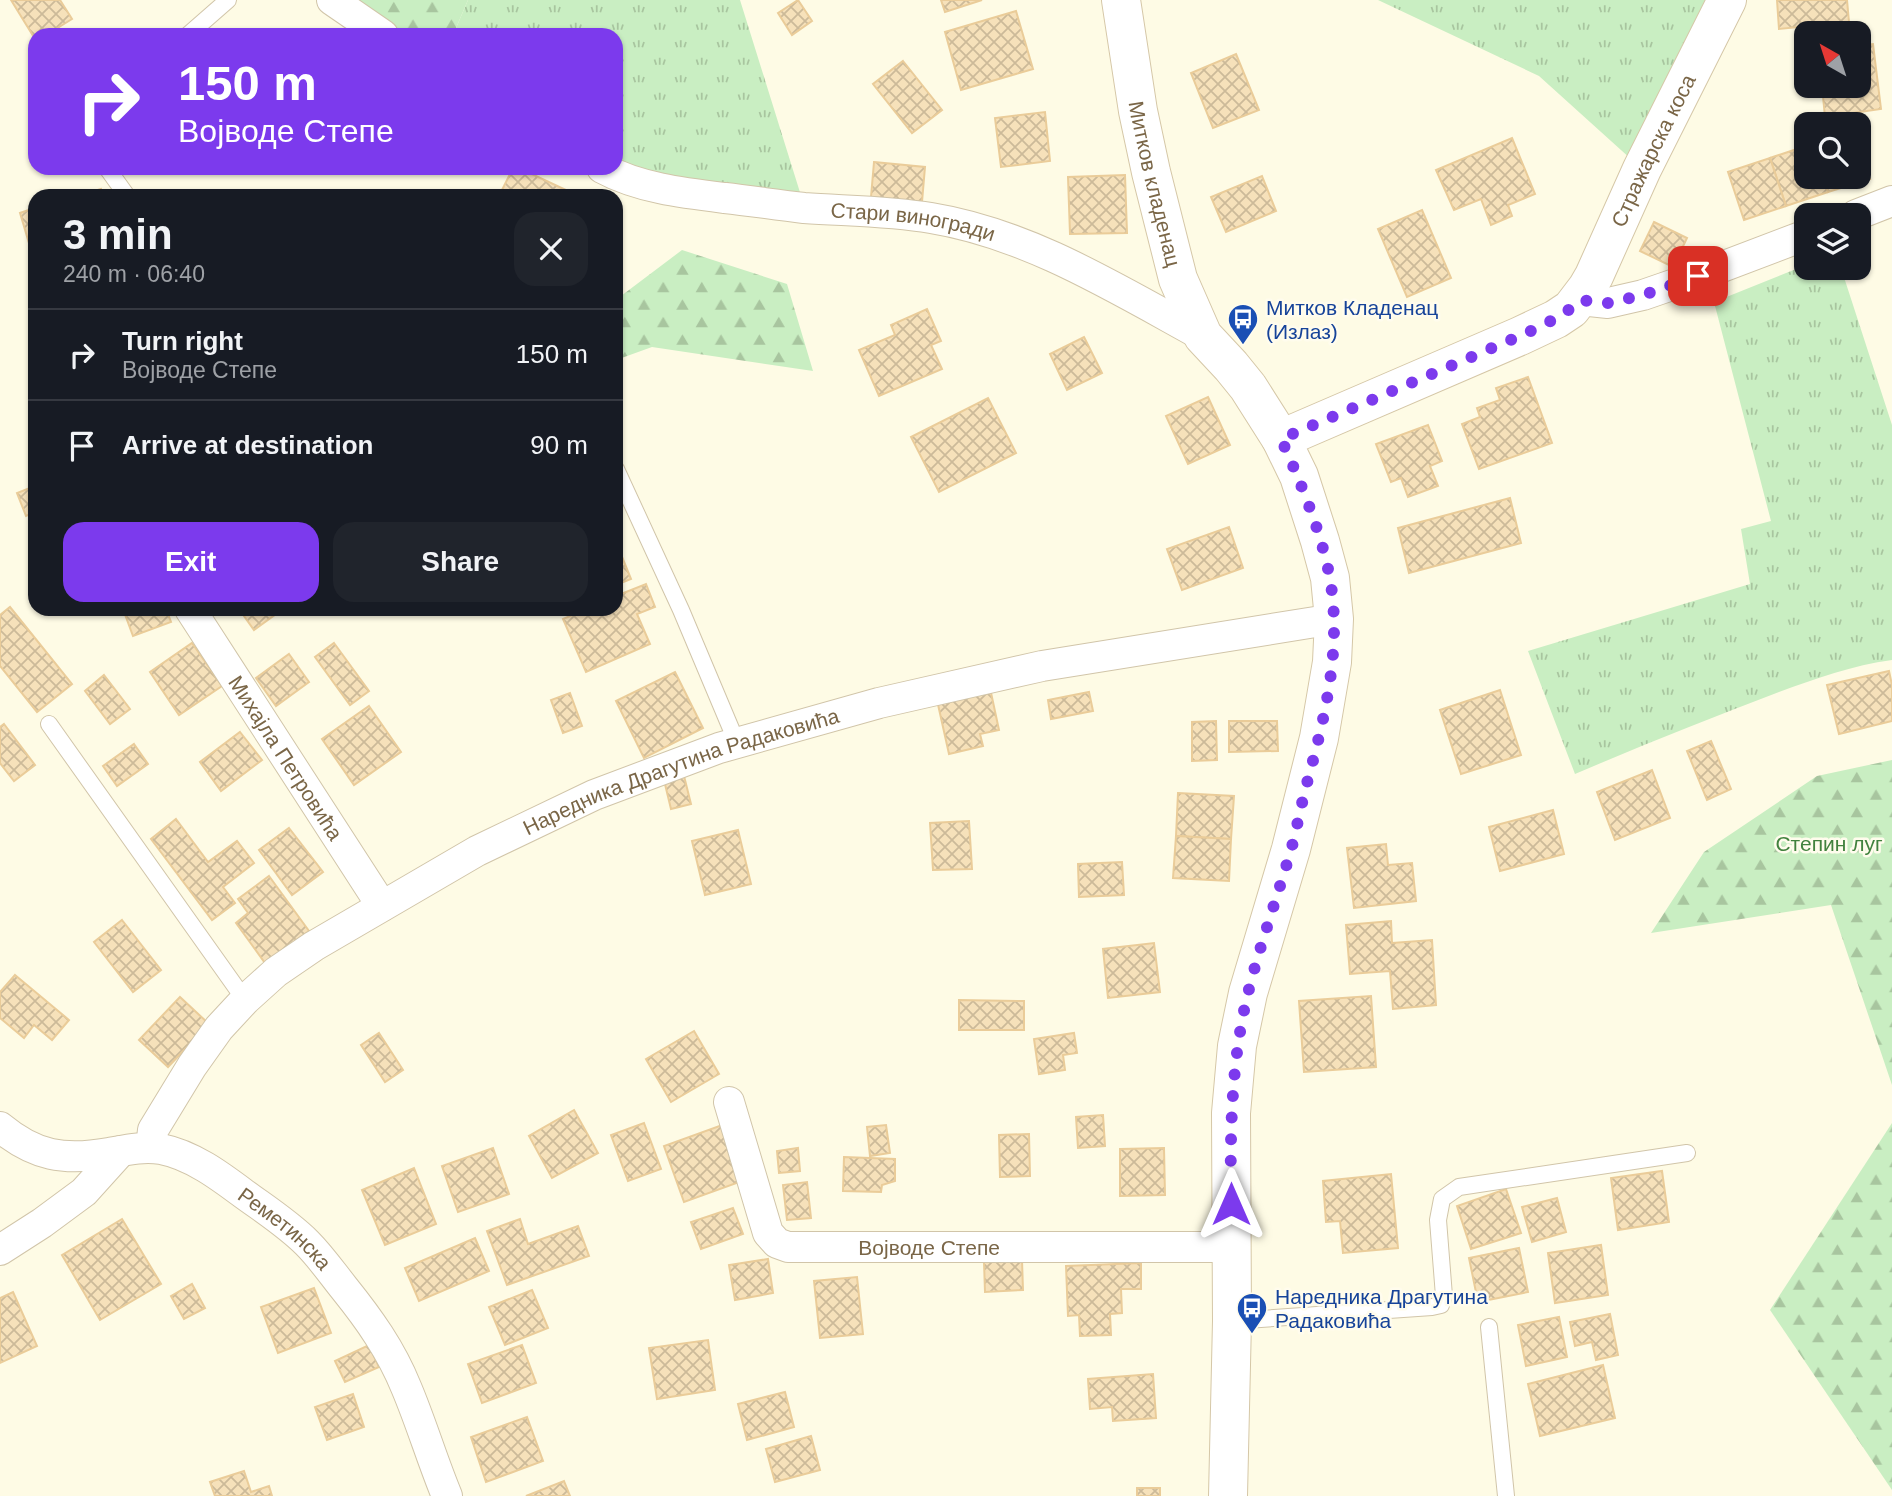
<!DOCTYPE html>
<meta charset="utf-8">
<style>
:root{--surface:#171b24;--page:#20242c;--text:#f1f3f6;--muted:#9ea1a6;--line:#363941;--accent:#7c3aed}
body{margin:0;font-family:Helvetica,sans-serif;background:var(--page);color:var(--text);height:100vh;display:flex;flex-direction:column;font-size:26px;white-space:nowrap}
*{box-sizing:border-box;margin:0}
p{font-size:23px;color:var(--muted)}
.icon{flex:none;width:38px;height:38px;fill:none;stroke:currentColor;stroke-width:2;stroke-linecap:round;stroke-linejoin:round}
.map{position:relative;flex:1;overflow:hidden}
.side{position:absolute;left:28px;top:189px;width:595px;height:427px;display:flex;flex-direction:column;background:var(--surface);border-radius:21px;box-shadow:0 2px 5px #0004}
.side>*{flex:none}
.guide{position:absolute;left:28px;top:28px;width:595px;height:147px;border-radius:21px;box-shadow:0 2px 5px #0004;background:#7c3aed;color:#fff;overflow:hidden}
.needle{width:46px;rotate:321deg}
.buttons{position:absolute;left:1794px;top:21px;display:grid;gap:14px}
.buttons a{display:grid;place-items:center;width:77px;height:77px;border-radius:14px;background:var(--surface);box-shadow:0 2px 5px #0004;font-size:35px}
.pin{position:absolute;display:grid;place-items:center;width:60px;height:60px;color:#fff;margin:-30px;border-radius:14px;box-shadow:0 4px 10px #0006}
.me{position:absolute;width:77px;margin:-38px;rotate:0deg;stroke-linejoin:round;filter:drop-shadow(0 0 5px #0008)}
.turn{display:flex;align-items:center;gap:24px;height:147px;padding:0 35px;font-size:32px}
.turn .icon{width:91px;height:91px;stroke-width:2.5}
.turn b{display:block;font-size:49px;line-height:60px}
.round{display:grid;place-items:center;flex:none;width:74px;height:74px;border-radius:21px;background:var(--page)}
.headline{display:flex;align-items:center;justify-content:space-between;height:119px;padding:0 35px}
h1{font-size:42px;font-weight:600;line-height:52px}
.action{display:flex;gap:14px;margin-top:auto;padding:14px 35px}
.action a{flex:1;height:80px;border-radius:21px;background:var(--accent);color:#fff;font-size:28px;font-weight:600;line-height:80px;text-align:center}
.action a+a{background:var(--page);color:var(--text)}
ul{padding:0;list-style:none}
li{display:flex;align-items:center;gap:21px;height:91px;padding:0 35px;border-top:2px solid var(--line)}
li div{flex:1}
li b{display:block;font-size:26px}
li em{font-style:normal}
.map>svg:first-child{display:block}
.grass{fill:url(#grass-tufts)}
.forest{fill:url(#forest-firs)}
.building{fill:url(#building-cross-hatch);stroke:#eacc99;stroke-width:2}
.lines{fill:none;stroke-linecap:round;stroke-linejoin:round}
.lane-casing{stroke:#d1c5a9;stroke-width:18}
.street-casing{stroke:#d1c5a9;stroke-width:32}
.secondary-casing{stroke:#d5c7a7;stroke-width:40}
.lane{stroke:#fff;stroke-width:16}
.street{stroke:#fff;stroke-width:30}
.secondary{stroke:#fff;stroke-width:38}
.route{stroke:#7c3aed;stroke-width:12;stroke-dasharray:0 21.6}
.labels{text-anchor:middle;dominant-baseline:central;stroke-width:5;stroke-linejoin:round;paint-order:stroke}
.street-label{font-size:21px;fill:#7a6647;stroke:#fffced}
.transit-label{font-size:21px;fill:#164399;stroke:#fffced;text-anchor:start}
.park-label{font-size:21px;fill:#42823e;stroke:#fffced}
</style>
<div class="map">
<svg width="1892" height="1496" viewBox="0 0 1892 1496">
<defs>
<pattern id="grass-tufts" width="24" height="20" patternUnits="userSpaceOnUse" patternTransform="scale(1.75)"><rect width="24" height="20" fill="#c9eec2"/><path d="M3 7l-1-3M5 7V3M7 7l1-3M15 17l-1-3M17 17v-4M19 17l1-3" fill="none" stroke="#a8c59f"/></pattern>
<pattern id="forest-firs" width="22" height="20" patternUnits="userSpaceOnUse" patternTransform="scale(1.75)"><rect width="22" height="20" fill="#c9eec2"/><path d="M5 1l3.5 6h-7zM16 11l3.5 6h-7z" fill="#a8c59f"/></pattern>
<pattern id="building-cross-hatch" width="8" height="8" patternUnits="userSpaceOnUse" patternTransform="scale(1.75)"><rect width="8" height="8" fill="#f6e1ba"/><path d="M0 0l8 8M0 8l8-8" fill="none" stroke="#ccba99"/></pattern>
</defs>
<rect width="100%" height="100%" fill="#fefbe5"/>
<g class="grass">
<polygon points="468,0 740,0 803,202 616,165 616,35 453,35"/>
<polygon points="1378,0 1727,0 1642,169 1539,76"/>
<path d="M1806 265V268H1841L1892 425V660C1853 665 1815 679 1779 692 1710 718 1643 745 1575 774L1528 651 1750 584 1741 529 1771 521 1714 302Z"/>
</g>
<g class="forest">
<polygon points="324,0 468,0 453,35 384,35"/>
<polygon points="682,250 787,284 813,371 652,347 616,360 616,297 621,296"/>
<polygon points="1892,760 1892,1085 1831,905 1651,933 1704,852 1817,776"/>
<polygon points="1892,1123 1892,1490 1770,1310"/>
</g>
<g class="building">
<polygon points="11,0 60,0 72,19 46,35 35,35 35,39"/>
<polygon points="798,0 812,21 792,35 778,13"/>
<polygon points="941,0 982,0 945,12"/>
<polygon points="1777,0 1847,0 1849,22 1779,29"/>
<polygon points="1016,11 1033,69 961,90 945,32"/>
<polygon points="1873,44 1881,109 1825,117 1822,86 1858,86 1858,46"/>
<polygon points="1236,54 1259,110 1213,128 1191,73"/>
<polygon points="903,61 942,110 912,133 873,84"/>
<polygon points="1045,112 1050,161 1001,167 995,118"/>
<polygon points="1512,138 1535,194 1508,205 1512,216 1491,225 1481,199 1454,210 1436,170"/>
<polygon points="1858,143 1870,179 1828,192 1823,177 1858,177"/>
<polygon points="1806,146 1806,177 1823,177 1828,192 1786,206 1770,158"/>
<polygon points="1770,158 1786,206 1744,220 1728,172"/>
<polygon points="874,162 925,167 922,202 871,197"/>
<polygon points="513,168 519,168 568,191 565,196 499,196"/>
<polygon points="1125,175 1127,233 1070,234 1068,177"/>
<polygon points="1262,176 1276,211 1226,232 1211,197"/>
<polygon points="101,189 103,196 77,196"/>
<polygon points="35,208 35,259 34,260 20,213"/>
<polygon points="1422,210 1451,278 1407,297 1378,229"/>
<polygon points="1654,222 1687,238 1673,267 1640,251"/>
<polygon points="927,309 941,341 931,345 942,369 879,396 859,350 895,335 891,325"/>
<polygon points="1084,337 1102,373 1067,390 1050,354"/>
<polygon points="1528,377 1552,443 1479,469 1462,424 1480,417 1477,408 1500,400 1496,388"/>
<polygon points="1208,397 1230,445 1188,464 1166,416"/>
<polygon points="988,398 1016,453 939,492 911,437"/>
<polygon points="1428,425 1442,461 1430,466 1438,486 1408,497 1401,478 1391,482 1376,444"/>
<polygon points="35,486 35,512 26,516 17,493"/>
<polygon points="1510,498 1521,543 1409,573 1398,528"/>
<polygon points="1229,527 1243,568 1182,590 1167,549"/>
<polygon points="616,542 631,579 616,585"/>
<polygon points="646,584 655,607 637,614 650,644 586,672 563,619 586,609 616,609 616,596"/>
<polygon points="10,607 72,684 37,712 0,666 0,615"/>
<polygon points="123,609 166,609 171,622 133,636"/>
<polygon points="239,609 283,609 254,630"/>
<polygon points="192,643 222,686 179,715 150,672"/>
<polygon points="334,643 369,691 350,705 315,657"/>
<polygon points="289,654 309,682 276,706 256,678"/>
<polygon points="1889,671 1892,685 1892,721 1839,734 1827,685"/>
<polygon points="675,672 703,728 644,758 616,701"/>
<polygon points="104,675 130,709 110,724 85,691"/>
<polygon points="990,688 999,730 980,734 983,746 949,754 937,700"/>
<polygon points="1500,690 1521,755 1461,774 1440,710"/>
<polygon points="1089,692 1093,711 1051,719 1048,700"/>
<polygon points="570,693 582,726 563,733 551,700"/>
<polygon points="369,706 401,752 354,785 322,739"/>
<polygon points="1216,721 1217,760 1192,761 1192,722"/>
<polygon points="1229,721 1277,721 1278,751 1229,752"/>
<polygon points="4,724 35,765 14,781 0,763 0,727"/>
<polygon points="240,732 262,760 221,791 200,762"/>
<polygon points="1711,741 1731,789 1707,800 1687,751"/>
<polygon points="134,744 148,764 117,786 103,766"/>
<polygon points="1652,770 1670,818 1615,840 1597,792"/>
<polygon points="684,776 691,804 671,809 664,780"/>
<polygon points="1178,793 1234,796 1231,839 1176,836"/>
<polygon points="1553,810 1564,854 1500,871 1489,827"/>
<polygon points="176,819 208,862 237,841 254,863 223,887 235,903 212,920 151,839"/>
<polygon points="969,821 972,869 933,870 930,823"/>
<polygon points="289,828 323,872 292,895 259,850"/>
<polygon points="738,830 751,884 705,895 692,841"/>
<polygon points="1176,836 1231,839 1229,881 1173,878"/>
<polygon points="1386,844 1388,865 1412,863 1416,901 1354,908 1347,848"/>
<polygon points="1122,862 1124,895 1079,897 1078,864"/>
<polygon points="269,876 309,931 265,963 236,923 248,913 238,899"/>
<polygon points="122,920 161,970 133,992 94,942"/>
<polygon points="1391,921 1392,943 1432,940 1436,1005 1393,1009 1390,971 1350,974 1346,925"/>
<polygon points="1154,943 1160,992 1108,998 1103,949"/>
<polygon points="15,975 69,1020 52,1040 34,1025 24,1038 0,1018 0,992"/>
<polygon points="1371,996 1376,1067 1304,1072 1299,1001"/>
<polygon points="180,997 209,1024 168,1067 139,1040"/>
<polygon points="959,1000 1024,1001 1024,1030 959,1030"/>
<polygon points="694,1031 719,1074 671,1102 646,1059"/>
<polygon points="379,1033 403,1070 385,1082 361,1045"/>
<polygon points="1074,1033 1077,1053 1063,1055 1065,1070 1039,1074 1034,1039"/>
<polygon points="574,1110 598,1153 552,1178 529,1136"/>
<polygon points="1103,1115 1105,1146 1078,1148 1076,1117"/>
<polygon points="644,1123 661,1169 628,1181 611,1135"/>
<polygon points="725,1124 745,1180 684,1202 664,1146"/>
<polygon points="886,1125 890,1153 870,1156 867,1127"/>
<polygon points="1029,1134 1030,1176 1000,1177 999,1135"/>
<polygon points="493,1148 509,1194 458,1212 442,1166"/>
<polygon points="798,1148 800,1171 779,1173 777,1151"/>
<polygon points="1164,1148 1165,1195 1120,1196 1120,1149"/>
<polygon points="844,1157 895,1159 895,1181 882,1185 881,1192 843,1191"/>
<polygon points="414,1168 436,1224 385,1245 362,1190"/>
<polygon points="1662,1171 1669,1222 1618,1230 1611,1178"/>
<polygon points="1391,1174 1398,1248 1343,1253 1340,1221 1326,1222 1323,1181"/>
<polygon points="807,1182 811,1218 787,1220 783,1185"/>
<polygon points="1506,1189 1521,1233 1471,1249 1457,1206"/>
<polygon points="1557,1198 1566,1232 1532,1242 1522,1207"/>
<polygon points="733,1208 743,1234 701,1249 691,1222"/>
<polygon points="122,1219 161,1284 100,1320 62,1255"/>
<polygon points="520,1219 528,1244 578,1226 589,1256 507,1285 487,1231"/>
<polygon points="475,1238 489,1271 419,1301 405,1268"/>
<polygon points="1601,1245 1608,1295 1555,1303 1548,1253"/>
<polygon points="1519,1248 1528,1292 1478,1302 1469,1258"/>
<polygon points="768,1259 773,1293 735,1300 729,1265"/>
<polygon points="1022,1260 1023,1290 985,1292 984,1262"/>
<polygon points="1141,1263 1141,1289 1121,1289 1122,1313 1110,1314 1111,1335 1080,1336 1079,1315 1068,1316 1066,1266"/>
<polygon points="857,1277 863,1334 820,1338 814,1281"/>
<polygon points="192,1284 205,1308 184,1319 171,1296"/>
<polygon points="314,1288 331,1333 278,1353 261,1307"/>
<polygon points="532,1290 548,1328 505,1345 489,1307"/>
<polygon points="13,1292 37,1346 0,1363 0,1298"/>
<polygon points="1610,1314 1618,1355 1596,1360 1592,1342 1575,1346 1570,1322"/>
<polygon points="1559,1317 1567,1357 1526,1366 1518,1325"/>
<polygon points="708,1340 715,1390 657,1399 649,1348"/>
<polygon points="369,1345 379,1367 345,1382 335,1361"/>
<polygon points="522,1345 536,1383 482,1403 468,1364"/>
<polygon points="1603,1365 1615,1418 1540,1436 1528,1384"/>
<polygon points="1153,1374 1156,1418 1113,1421 1112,1407 1090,1409 1088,1379"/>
<polygon points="785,1392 794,1427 747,1440 738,1404"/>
<polygon points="353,1394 364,1427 327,1440 315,1407"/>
<polygon points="527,1417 543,1461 486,1482 471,1437"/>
<polygon points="811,1436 820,1470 775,1482 766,1449"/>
<polygon points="244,1471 251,1492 269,1486 272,1496 215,1496 210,1482"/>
<polygon points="564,1481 570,1496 526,1496"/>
<rect x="1137" y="1488" width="23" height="8"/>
</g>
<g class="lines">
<g class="lane-casing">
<g id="lane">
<polyline points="188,35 228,0"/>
<polyline points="107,168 127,196"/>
<polyline points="616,469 681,610 737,743"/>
<polyline points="49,724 245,1000"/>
<polyline points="1232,1321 1432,1307 1441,1305 1444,1296 1438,1220 1442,1199 1459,1187 1687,1153"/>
<polyline points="1489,1327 1506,1496"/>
</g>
</g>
<g class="street-casing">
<g id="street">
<polyline points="332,0 383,35"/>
<path id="s1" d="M602 168C639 188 683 193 725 198 751 201 778 205 804 208 847 211 889 211 931 218 1029 234 1117 289 1203 336"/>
<polyline points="1856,215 1892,201"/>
<polyline points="1580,300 1608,303 1643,295 1698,276 1806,235"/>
<path id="s2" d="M190 609 382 906"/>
<path id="s3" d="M729 1102 768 1233 777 1243 788 1247H1231"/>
<path id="s4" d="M0 1127C35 1156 64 1161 109 1153 126 1150 144 1146 161 1149 192 1155 220 1176 244 1194 266 1210 288 1224 307 1243 321 1257 332 1273 344 1288 369 1319 391 1350 406 1387 421 1422 432 1460 447 1496"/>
<path id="s5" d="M151 1148 153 1130 192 1066 219 1028 245 1000 276 972 314 946 477 851 594 795 719 748 879 703 1042 666 1334 619"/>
<polyline points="0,1250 42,1223 84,1192 121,1151"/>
</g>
</g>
<g class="secondary-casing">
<g id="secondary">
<path id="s6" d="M1121 0 1138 111 1151 172 1178 279 1203 336 1231 366 1248 387 1281 439 1299 476 1320 541 1330 578 1334 619 1332 662 1319 738 1291 849 1248 993 1237 1046 1231 1113 1232 1321 1228 1496"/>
<path id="s7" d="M1281 439 1520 336 1556 319 1571 309 1587 288 1594 276 1642 169 1727 0"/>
</g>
</g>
<use href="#lane" class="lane"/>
<use href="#street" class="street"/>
<use href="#secondary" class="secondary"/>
</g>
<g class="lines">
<path class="route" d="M1231 1204C1230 1133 1231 1062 1248 993 1260 945 1277 898 1291 850 1297 828 1301 805 1307 783 1325 717 1342 648 1330 579 1322 534 1300 480 1281 439L1520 336C1541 326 1563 317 1580 300L1608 303 1643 295 1698 276"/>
</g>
<defs>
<g id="bus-pin" transform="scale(1.575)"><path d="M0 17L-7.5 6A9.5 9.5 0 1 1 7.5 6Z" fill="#1a4fb4" stroke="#fffced"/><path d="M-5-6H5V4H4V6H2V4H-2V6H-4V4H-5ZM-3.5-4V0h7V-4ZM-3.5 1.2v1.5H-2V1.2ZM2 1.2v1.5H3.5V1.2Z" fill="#fff"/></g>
</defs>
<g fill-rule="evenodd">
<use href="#bus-pin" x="1243" y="319"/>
<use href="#bus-pin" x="1252" y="1308"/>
</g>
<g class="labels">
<g class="street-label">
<text stroke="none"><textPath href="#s7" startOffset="497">Стражарска коса</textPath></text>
<text stroke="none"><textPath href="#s6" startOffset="187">Митков кладенац</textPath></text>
<text stroke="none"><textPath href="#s1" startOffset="317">Стари виногради</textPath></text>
<text stroke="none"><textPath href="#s2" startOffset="177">Михајла Петровића</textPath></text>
<text stroke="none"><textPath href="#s5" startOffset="674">Наредника Драгутина Радаковића</textPath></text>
<text stroke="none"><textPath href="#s4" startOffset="318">Реметинска</textPath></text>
<text stroke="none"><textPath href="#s3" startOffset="303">Војводе Степе</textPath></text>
</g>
<g class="transit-label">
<text x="1266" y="307">Митков Кладенац<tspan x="1266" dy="24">(Излаз)</tspan></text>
<text x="1275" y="1296">Наредника Драгутина<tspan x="1275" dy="24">Радаковића</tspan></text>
</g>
<g class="park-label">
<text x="1829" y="843">Степин луг</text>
</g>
</g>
</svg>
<div class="buttons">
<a><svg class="needle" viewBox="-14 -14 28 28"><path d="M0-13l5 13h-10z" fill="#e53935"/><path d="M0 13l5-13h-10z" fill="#9ea1a6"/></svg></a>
<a><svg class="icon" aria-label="search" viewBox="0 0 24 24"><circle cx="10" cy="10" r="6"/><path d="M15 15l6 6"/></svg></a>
<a><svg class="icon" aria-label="layers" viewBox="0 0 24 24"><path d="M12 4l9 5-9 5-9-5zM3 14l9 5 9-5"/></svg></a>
</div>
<div class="pin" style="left:1698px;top:276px;background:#d93025"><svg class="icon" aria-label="arrive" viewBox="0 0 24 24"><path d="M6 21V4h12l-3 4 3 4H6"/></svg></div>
<svg class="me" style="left:1231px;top:1204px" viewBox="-20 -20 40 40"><path d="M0-17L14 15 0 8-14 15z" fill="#7c3aed" stroke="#fff" stroke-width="4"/></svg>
<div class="guide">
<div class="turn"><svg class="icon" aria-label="right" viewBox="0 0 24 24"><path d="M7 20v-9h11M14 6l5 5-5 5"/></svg><div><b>150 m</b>Војводе Степе</div></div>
</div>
<section class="side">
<div class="headline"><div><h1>3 min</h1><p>240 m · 06:40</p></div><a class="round"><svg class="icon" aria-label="close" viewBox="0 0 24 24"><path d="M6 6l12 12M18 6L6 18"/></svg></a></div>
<ul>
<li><svg class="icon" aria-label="right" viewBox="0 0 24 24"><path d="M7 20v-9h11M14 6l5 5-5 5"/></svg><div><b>Turn right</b><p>Војводе Степе</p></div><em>150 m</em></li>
<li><svg class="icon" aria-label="arrive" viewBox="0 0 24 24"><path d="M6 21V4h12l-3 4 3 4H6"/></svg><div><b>Arrive at destination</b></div><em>90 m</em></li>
</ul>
<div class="action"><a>Exit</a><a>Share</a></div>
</section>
</div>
